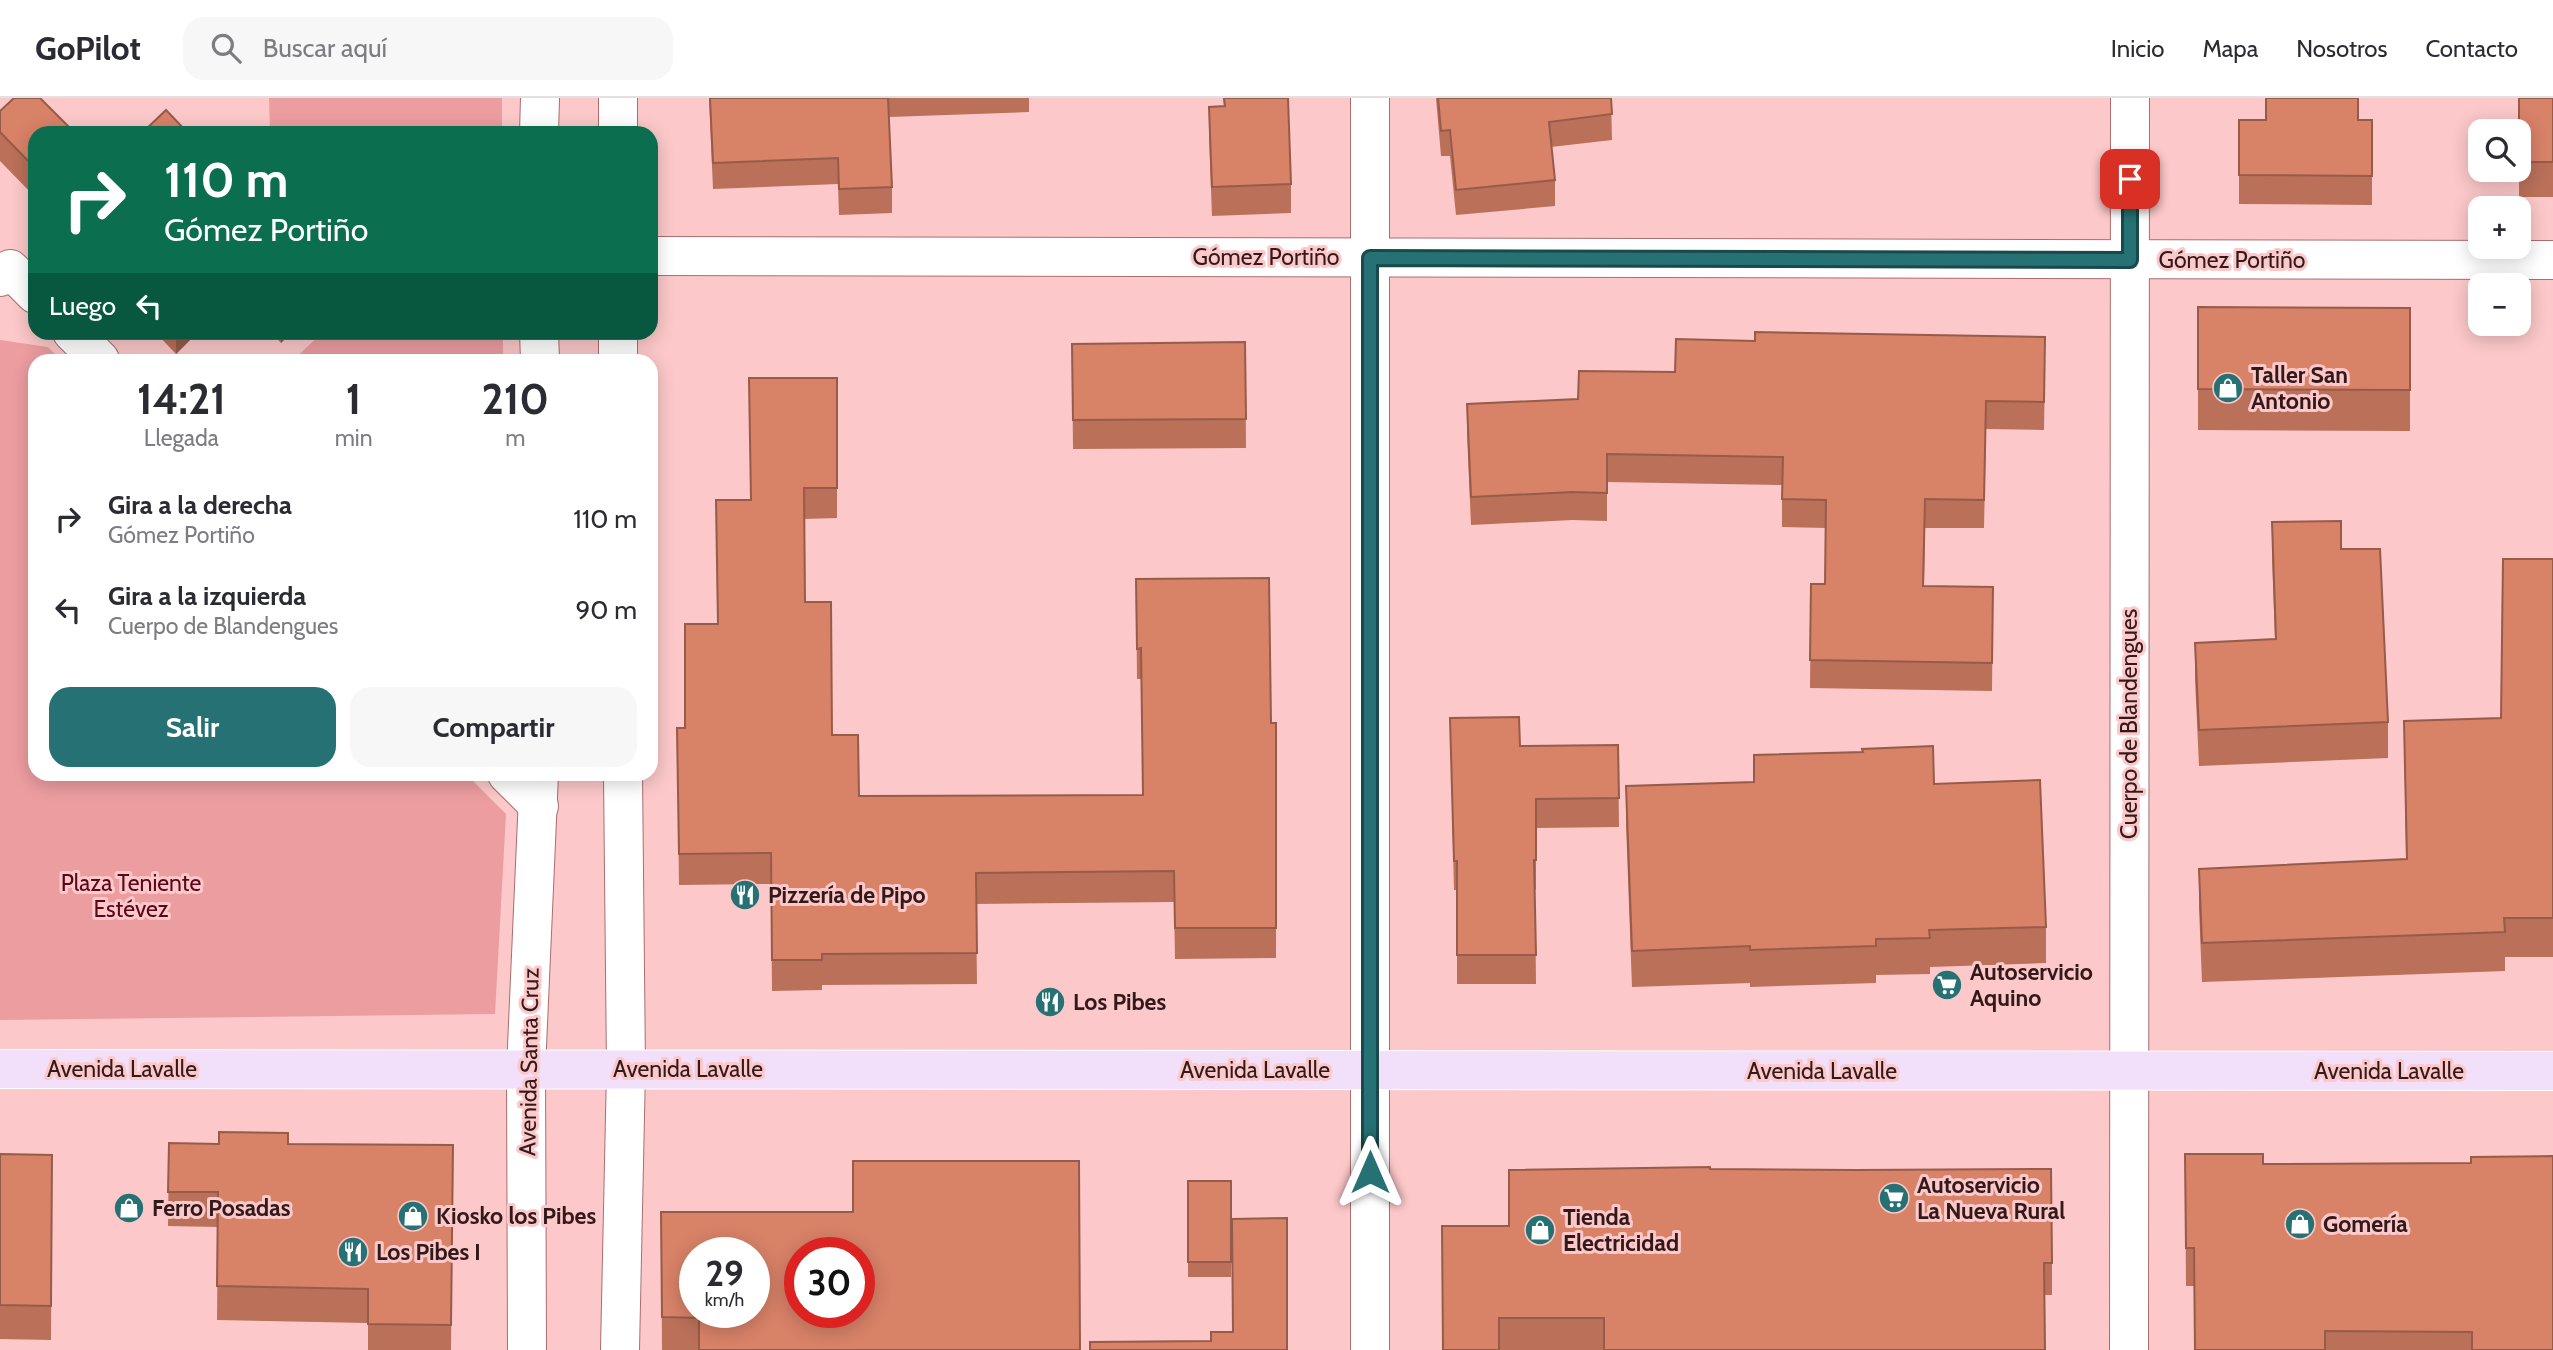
<!DOCTYPE html>
<html lang="es">
<meta charset="utf-8">
<style>
:root{--surface:#fff;--page:#f7f7f7;--text:#2b2b33;--muted:#7c7c81;--line:#e1e1e2;--accent:#267173}
body{margin:0;font-family:Cabin,sans-serif;background:var(--page);color:var(--text);height:100vh;display:flex;flex-direction:column;font-size:26px;white-space:nowrap}
*{box-sizing:border-box;margin:0}
p{font-size:23px;color:var(--muted)}
.icon{flex:none;width:38px;height:38px;fill:none;stroke:currentColor;stroke-width:2;stroke-linecap:round;stroke-linejoin:round}
.map{position:relative;flex:1;overflow:hidden}
.drawer{position:absolute;left:28px;top:256px;width:630px;height:427px;display:flex;flex-direction:column;background:var(--surface);border-radius:21px;box-shadow:0 4px 18px #0003}
.drawer>*{flex:none}
.top-card{position:absolute;left:28px;top:28px;width:630px;height:214px;border-radius:21px;box-shadow:0 4px 18px #0003;background:#0b6e4f;color:#fff;overflow:hidden}
.controls{position:absolute;left:2468px;top:21px;display:grid;gap:14px}
.controls a{display:grid;place-items:center;width:63px;height:63px;border-radius:14px;background:var(--surface);box-shadow:0 4px 18px #0003;font-size:35px}
.speed{position:absolute;left:679px;top:1139px;display:flex;gap:14px;font-size:35px;font-weight:700;text-align:center}
.speed>*{display:grid;place-content:center;width:91px;height:91px;border-radius:50%;background:var(--surface);box-shadow:0 4px 18px #0003;line-height:1}
.speed small{font-size:18px;font-weight:400}
.speed .limit{border:10px solid #d22;background:#fff;color:#111}
.pin{position:absolute;display:grid;place-items:center;width:60px;height:60px;color:#fff;margin:-30px;border-radius:14px;box-shadow:0 4px 10px #0006}
.me{position:absolute;width:77px;margin:-38px;rotate:0deg;stroke-linejoin:round;filter:drop-shadow(0 0 5px #0008)}
.turn{display:flex;align-items:center;gap:24px;height:147px;padding:0 21px;font-size:32px}
.turn .icon{width:91px;height:91px;stroke-width:2.5}
.turn b{display:block;font-size:49px;line-height:60px}
.then{display:flex;align-items:center;height:66px;padding:0 21px;background:#0003;gap:14px;font-size:26px}
.eta{display:flex;justify-content:space-evenly;align-items:center;height:119px;text-align:center}
.eta b{font-size:42px;font-weight:700;line-height:49px}
.action{display:flex;gap:14px;margin-top:auto;padding:14px 21px}
.action a{flex:1;height:80px;border-radius:21px;background:var(--accent);color:#fff;font-size:28px;font-weight:700;line-height:80px;text-align:center}
.action a+a{background:var(--page);color:var(--text)}
ul{padding:0;list-style:none}
li{display:flex;align-items:center;gap:21px;height:91px;padding:0 21px}
li div{flex:1}
li b{display:block;font-size:26px}
li em{font-style:normal}
header{display:flex;align-items:center;gap:42px;box-sizing:border-box;height:98px;padding:0 35px;background:var(--surface);border-bottom:2px solid var(--line)}
header strong{font-size:33px}
nav{display:flex;gap:38px;margin-inline-start:auto;font-size:24px}
.search{width:490px;height:63px;background:var(--page);display:flex;align-items:center;gap:18px;box-sizing:border-box;padding:0 24px;border-radius:21px;color:var(--muted);font-size:26px}
.map>svg:first-child{display:block}
.green{fill:#ec9da0}
.lines{fill:none;stroke-linecap:round;stroke-linejoin:round}
.minor-casing{stroke:#a96e70;stroke-width:40}
.secondary-casing{stroke:#a96e70;stroke-width:40}
.primary-casing{stroke:#fff;stroke-width:40}
.minor{stroke:#fff;stroke-width:38}
.secondary{stroke:#fff;stroke-width:38}
.primary{stroke:#f2dff9;stroke-width:38}
.wall{fill:#ba7059}
.shaded-wall{fill:#975b49}
.building{fill:#d88268;stroke:#975b49;stroke-width:2;fill-rule:evenodd}
.route-casing{stroke:#19494b;stroke-width:18}
.route{stroke:#267173;stroke-width:12}
.labels{text-anchor:middle;dominant-baseline:central;stroke-width:6;stroke-linejoin:round;paint-order:stroke}
.street-label{font-size:23px;fill:#321a1b;stroke:#fcc8c9}
.poi-label{font-size:23px;font-weight:bold;fill:#321a1b;stroke:#fcc8c9;text-anchor:start}
.park-label{font-size:23px;fill:#5c0719;stroke:#fcc8c9}
</style>
<header>
<strong>GoPilot</strong>
<div class="search"><svg class="icon" aria-label="search" viewBox="0 0 24 24"><circle cx="10" cy="10" r="6"/><path d="M15 15l6 6"/></svg>Buscar aquí</div>
<nav><a>Inicio</a><a>Mapa</a><a>Nosotros</a><a>Contacto</a></nav>
</header>
<div class="map">
<svg width="2553" height="1252" viewBox="0 0 2553 1252">
<rect width="100%" height="100%" fill="#fcc8c9"/>
<g class="green">
<polygon points="269,0 502,0 502,35 270,35"/>
<polygon points="322,235 503,235 503,262 293,262"/>
<polygon points="0,242 48,249 61,262 35,262 35,676 466,676 506,716 495,916 0,922"/>
</g>
<g class="lines">
<g class="minor-casing">
<g id="minor">
<polyline points="1370,0 1370,1252"/>
<polyline points="651,158 2553,162"/>
<polyline points="0,179 10,171 35,196"/>
<polyline points="72,234 100,262"/>
<polyline points="507,676 539,708"/>
<polyline points="2129,1252 2130,0"/>
</g>
</g>
<g class="secondary-casing">
<g id="secondary">
<polyline points="539,35 540,0"/>
<polyline points="618,35 618,0"/>
<polyline points="539,234 540,262"/>
<polyline points="618,234 618,262"/>
<polyline points="527,1252 526,971 539,676"/>
<polyline points="620,1252 626,971 623,676"/>
</g>
</g>
<g class="primary-casing">
<polyline id="primary" points="0,971 2553,973"/>
</g>
<use href="#minor" class="minor"/>
<use href="#secondary" class="secondary"/>
<use href="#primary" class="primary"/>
</g>
<g class="wall">
<polygon points="709,0 1029,0 1029,14 889,19 892,89 892,115 839,117 838,86 713,91"/>
<polygon points="1223,0 1288,0 1291,86 1291,115 1212,118 1209,38 1209,9 1224,8"/>
<polygon points="1436,0 1611,0 1612,42 1551,49 1555,82 1555,108 1456,117 1450,58 1441,58"/>
<rect x="2519" y="0" width="34" height="99"/>
<polygon points="0,13 35,35 35,99 0,63"/>
<polygon points="2239,22 2372,22 2372,107 2239,106"/>
<polygon points="2198,209 2410,210 2410,333 2198,332"/>
<polygon points="155,234 198,234 176,256"/>
<polygon points="271,234 292,234 281,245"/>
<polygon points="1245,244 1246,350 1073,351 1072,246"/>
<polygon points="2045,267 2044,332 1986,331 1984,430 1925,430 1924,488 1993,489 1992,593 1810,590 1811,486 1825,486 1826,430 1782,429 1782,387 1607,384 1607,423 1572,422 1471,427 1467,335 1467,306 1578,301 1675,274"/>
<polygon points="837,280 837,420 804,421 805,504 832,637 859,698 1143,697 1141,581 1137,581 1136,481 1271,625 1276,625 1276,860 1175,861 1174,804 976,806 977,886 822,887 822,892 772,893 771,786 679,787 677,630 685,630 717,526 750,402"/>
<polygon points="2272,424 2341,451 2388,624 2388,660 2199,668 2195,581 2195,545 2275,541 2272,460"/>
<polygon points="2553,461 2553,859 2505,859 2505,873 2202,884 2199,810 2199,771 2406,761 2404,623 2501,620"/>
<polygon points="1450,620 1520,648 1618,647 1619,729 1536,730 1536,791 1535,792 1536,886 1457,886 1457,792 1454,792"/>
<polygon points="1934,686 2046,829 2046,865 1930,869 1930,876 1876,877 1876,885 1750,889 1750,885 1632,889 1626,725 1626,688"/>
<polygon points="169,1045 453,1047 451,1252 368,1252 368,1225 217,1222 218,1129 168,1128"/>
<polygon points="0,1056 52,1057 51,1242 0,1241"/>
<polygon points="2185,1056 2263,1066 2471,1065 2553,1252 2195,1252 2194,1188 2186,1188"/>
<polygon points="1710,1071 2052,1165 2052,1197 2045,1197 2045,1252 1442,1252"/>
<rect x="1188" y="1083" width="43" height="96"/>
<polygon points="661,1114 1080,1252 662,1252"/>
</g>
<g class="shaded-wall">
<polygon points="176,234 198,234 176,256"/>
<polygon points="281,234 292,234 281,245"/>
</g>
<g class="building">
<polygon points="14,0 40,0 75,35 35,35 35,70 0,34 0,13"/>
<polygon points="710,0 888,0 892,89 839,91 838,60 713,65"/>
<polygon points="1224,0 1288,0 1291,86 1212,89 1209,9 1225,8"/>
<polygon points="1438,0 1611,0 1612,16 1549,24 1555,82 1456,92 1450,32 1441,33"/>
<polygon points="2266,0 2358,0 2358,22 2372,22 2372,78 2239,77 2239,22 2266,22"/>
<rect x="2519" y="0" width="34" height="64"/>
<polygon points="166,12 188,35 142,35"/>
<polygon points="2198,209 2410,210 2410,292 2198,291"/>
<polygon points="1755,234 2045,239 2044,304 1986,303 1984,402 1925,401 1923,488 1993,489 1992,565 1810,562 1811,486 1825,486 1826,402 1782,401 1783,359 1607,356 1607,395 1572,394 1471,399 1467,306 1578,301 1579,273 1675,274 1676,241 1755,243"/>
<polygon points="1245,244 1246,321 1073,322 1072,246"/>
<polygon points="749,280 837,280 837,390 804,390 805,504 831,504 832,637 858,637 859,698 1143,697 1141,550 1137,551 1136,481 1269,480 1271,625 1276,625 1276,830 1175,830 1174,773 976,775 977,855 822,856 822,862 772,862 771,755 679,756 677,630 685,630 685,526 718,526 716,402 751,402"/>
<polygon points="2341,423 2341,451 2380,451 2388,624 2199,632 2195,545 2276,541 2272,424"/>
<polygon points="2503,461 2553,461 2553,820 2504,820 2505,834 2202,845 2199,771 2407,761 2404,623 2501,620"/>
<polygon points="1519,619 1520,648 1618,647 1619,700 1536,701 1536,762 1534,762 1536,857 1457,857 1457,763 1454,763 1450,620"/>
<polygon points="1933,648 1934,686 2040,682 2046,829 1929,832 1930,840 1876,841 1876,848 1750,852 1750,848 1632,853 1626,688 1754,684 1754,657 1863,654 1862,651"/>
<polygon points="219,1034 288,1035 288,1046 453,1047 451,1227 368,1226 368,1191 217,1188 218,1094 168,1094 169,1045 219,1046"/>
<polygon points="0,1056 52,1057 51,1208 0,1207"/>
<polygon points="2185,1056 2263,1056 2263,1066 2471,1065 2471,1059 2553,1058 2553,1252 2472,1252 2472,1234 2325,1233 2325,1252 2195,1252 2194,1150 2186,1150"/>
<path d="M853 1063H1079L1080 1252H699V1220L662 1219 661 1114H853ZM695 1155H754V1214H695ZM800 1155H859V1214H800Z"/>
<polygon points="1710,1069 1710,1071 1855,1072 2051,1071 2052,1165 2044,1165 2045,1252 1604,1252 1604,1220 1499,1220 1499,1252 1443,1252 1442,1128 1509,1128 1509,1072"/>
<rect x="1188" y="1083" width="43" height="81"/>
<polygon points="1287,1120 1287,1252 1090,1252 1090,1244 1211,1243 1211,1234 1233,1234 1232,1121"/>
</g>
<g class="lines">
<g class="route-casing">
<polyline id="route" points="1370,1074 1370,160 2130,162 2130,81"/>
</g>
<use href="#route" class="route"/>
</g>
<defs>
<g id="shop-disc" transform="scale(1.575)"><circle r="9.5" fill="#267173" stroke="#fcc8c9"/><path d="M-5-2.5h2.3a2.7 3.5 0 0 1 5.4 0H5L5.5 6h-11ZM-1.5-2.5h3a1.5 2.3 0 0 0-3 0Z" fill="#fff"/></g>
<g id="restaurant-disc" transform="scale(1.575)"><circle r="9.5" fill="#267173" stroke="#fcc8c9"/><path d="M-5-6h1v4h1v-4h1v4h1v-4h1v5L-1.5 .5V6h-2V.5L-5-1ZM5-6V6H3V1.5H1.5Q1.5-4 5-6Z" fill="#fff"/></g>
<g id="supermarket-disc" transform="scale(1.575)"><circle r="9.5" fill="#267173" stroke="#fcc8c9"/><path d="M-6-5.5h2.5l.6 2H6L4.5 2H-2.5L-4.4-4H-6ZM-1.5 3.2a1.3 1.3 0 1 0 .1 0ZM3 3.2a1.3 1.3 0 1 0 .1 0Z" fill="#fff"/></g>
</defs>
<g fill-rule="evenodd">
<use href="#shop-disc" x="2228" y="290"/>
<use href="#restaurant-disc" x="745" y="797"/>
<use href="#supermarket-disc" x="1947" y="887"/>
<use href="#restaurant-disc" x="1050" y="904"/>
<use href="#supermarket-disc" x="1894" y="1100"/>
<use href="#shop-disc" x="129" y="1110"/>
<use href="#shop-disc" x="413" y="1118"/>
<use href="#shop-disc" x="2300" y="1126"/>
<use href="#shop-disc" x="1540" y="1132"/>
<use href="#restaurant-disc" x="353" y="1154"/>
</g>
<g class="labels">
<g class="street-label">
<text x="1266" y="159">Gómez Portiño</text>
<text x="2232" y="162">Gómez Portiño</text>
<text transform="translate(2129 626) rotate(-90)">Cuerpo de Blandengues</text>
<text transform="translate(529 964) rotate(-89)">Avenida Santa Cruz</text>
<text x="122" y="971">Avenida Lavalle</text>
<text x="688" y="971">Avenida Lavalle</text>
<text x="1255" y="972">Avenida Lavalle</text>
<text x="1822" y="973">Avenida Lavalle</text>
<text x="2389" y="973">Avenida Lavalle</text>
</g>
<g class="poi-label">
<text x="2251" y="277">Taller San<tspan x="2251" dy="26">Antonio</tspan></text>
<text x="768" y="797">Pizzería de Pipo</text>
<text x="1970" y="874">Autoservicio<tspan x="1970" dy="26">Aquino</tspan></text>
<text x="1073" y="904">Los Pibes</text>
<text x="1917" y="1087">Autoservicio<tspan x="1917" dy="26">La Nueva Rural</tspan></text>
<text x="152" y="1110">Ferro Posadas</text>
<text x="436" y="1118">Kiosko los Pibes</text>
<text x="1563" y="1119">Tienda<tspan x="1563" dy="26">Electricidad</tspan></text>
<text x="2323" y="1126">Gomería</text>
<text x="376" y="1154">Los Pibes I</text>
</g>
<g class="park-label">
<text x="131" y="785">Plaza Teniente<tspan x="131" dy="26">Estévez</tspan></text>
</g>
</g>
</svg>
<div class="controls">
<a><svg class="icon" aria-label="search" viewBox="0 0 24 24"><circle cx="10" cy="10" r="6"/><path d="M15 15l6 6"/></svg></a>
<a>+</a>
<a>−</a>
</div>
<div class="speed"><div>29<small>km/h</small></div><div class="limit">30</div></div>
<div class="pin" style="left:2130px;top:81px;background:#d93025"><svg class="icon" aria-label="arrive" viewBox="0 0 24 24"><path d="M6 21V4h12l-3 4 3 4H6"/></svg></div>
<svg class="me" style="left:1370px;top:1074px" viewBox="-20 -20 40 40"><path d="M0-17L14 15 0 8-14 15z" fill="#267173" stroke="#fff" stroke-width="4"/></svg>
<div class="top-card">
<div class="turn"><svg class="icon" aria-label="right" viewBox="0 0 24 24"><path d="M7 20v-9h11M14 6l5 5-5 5"/></svg><div><b>110 m</b>Gómez Portiño</div></div>
<div class="then">Luego<svg class="icon" aria-label="left" viewBox="0 0 24 24"><path d="M17 20v-9H6M10 6l-5 5 5 5"/></svg></div>
</div>
<section class="drawer">
<div class="eta">
<div><b>14:21</b><p>Llegada</p></div>
<div><b>1</b><p>min</p></div>
<div><b>210</b><p>m</p></div>
</div>
<ul>
<li><svg class="icon" aria-label="right" viewBox="0 0 24 24"><path d="M7 20v-9h11M14 6l5 5-5 5"/></svg><div><b>Gira a la derecha</b><p>Gómez Portiño</p></div><em>110 m</em></li>
<li><svg class="icon" aria-label="left" viewBox="0 0 24 24"><path d="M17 20v-9H6M10 6l-5 5 5 5"/></svg><div><b>Gira a la izquierda</b><p>Cuerpo de Blandengues</p></div><em>90 m</em></li>
</ul>
<div class="action"><a>Salir</a><a>Compartir</a></div>
</section>
</div>
